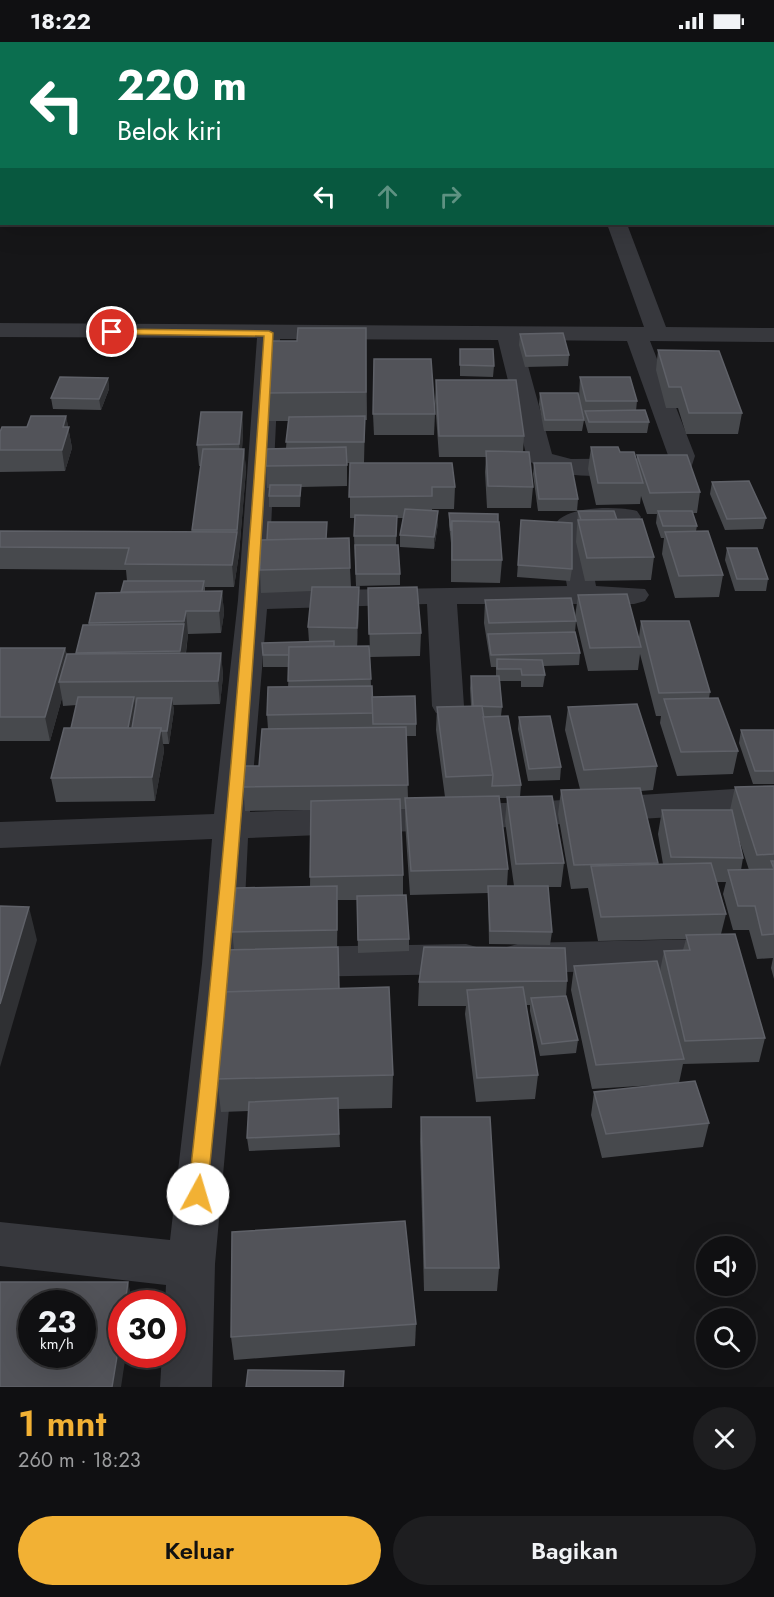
<!DOCTYPE html>
<html lang="id">
<meta charset="utf-8">
<style>
:root{--surface:#101012;--page:#1e1e20;--text:#f1f3f6;--muted:#9c9d9f;--line:#303032;--accent:#f2b134}
body{margin:0;font-family:Jost,sans-serif;background:var(--page);color:var(--text);height:100vh;display:flex;flex-direction:column;font-size:22px;white-space:nowrap}
*{box-sizing:border-box;margin:0}
p{font-size:20px;color:var(--muted)}
.icon{flex:none;width:33px;height:33px;fill:none;stroke:currentColor;stroke-width:2;stroke-linecap:round;stroke-linejoin:round}
.map{position:relative;height:1345px;overflow:hidden}
.drawer{display:flex;flex-direction:column;background:var(--surface);flex:1}
.drawer>*{flex:none}
.top-card{position:absolute;left:0px;top:0px;width:774px;height:183px;box-shadow:0 6px 24px #0002,0 0 0 2px var(--line);background:#0b6e4f;color:#fff;overflow:hidden}
.tools{position:absolute;left:696px;top:1194px;display:grid;gap:12px}
.tools a{display:grid;place-items:center;width:60px;height:60px;border-radius:50%;background:var(--surface);box-shadow:0 6px 24px #0002,0 0 0 2px var(--line);font-size:30px}
.speed{position:absolute;left:18px;top:1248px;display:flex;gap:12px;font-size:30px;font-weight:700;text-align:center}
.speed>*{display:grid;place-content:center;width:78px;height:78px;border-radius:50%;background:var(--surface);box-shadow:0 6px 24px #0002,0 0 0 2px var(--line);line-height:1}
.speed small{font-size:15px;font-weight:400}
.speed .limit{border:9px solid #d22;background:#fff;color:#111}
.pin{position:absolute;display:grid;place-items:center;width:51px;height:51px;color:#fff;margin:-26px;border:3px solid #fff;border-radius:50%;box-shadow:0 2px 6px #0007}
.me{position:absolute;width:66px;margin:-33px;rotate:6deg;stroke-linejoin:round;filter:drop-shadow(0 0 4px #0008)}
.turn{display:flex;align-items:center;gap:21px;height:126px;padding:0 18px;font-size:27px}
.turn .icon{width:78px;height:78px;stroke-width:2.5}
.turn b{display:block;font-size:42px;line-height:51px}
.lanes{display:flex;align-items:center;height:57px;padding:0 18px;background:#0003;justify-content:center;gap:30px;direction:ltr}
.lanes .off{opacity:.35}
.round{display:grid;place-items:center;flex:none;width:63px;height:63px;border-radius:32px;background:var(--page)}
.summary{display:flex;align-items:center;justify-content:space-between;height:102px;padding:0 18px}
h1{font-size:36px;font-weight:600;line-height:45px;color:var(--accent)}
.primary-button{display:flex;gap:12px;margin-top:auto;padding:12px 18px}
.primary-button a{flex:1;height:69px;border-radius:36px;background:var(--accent);color:#111;font-size:24px;font-weight:600;line-height:69px;text-align:center}
.primary-button a+a{background:var(--page);color:var(--text)}
.status{display:flex;justify-content:space-between;align-items:center;height:42px;padding:0 30px;background:var(--surface);direction:ltr}
.status svg{height:16px;fill:currentColor}
.map>svg:first-child{display:block}
.lines{fill:none;stroke-linecap:round;stroke-linejoin:round}
.minor{fill:#37383d;fill-rule:evenodd}
.wall{fill:#47494d;fill-rule:evenodd}
.shaded-wall{fill:#2f3033}
.building{fill:#525359;stroke:#5f6168;stroke-width:1.5;fill-rule:evenodd}
.route{fill:#f2b134;stroke:#9d7322;stroke-width:1.5}
</style>
<div class="status"><b>18:22</b><svg viewBox="0 0 49 12"><path d="M0 12V9h3v3zM5 12V6h3v6zM10 12V3h3v9zM15 12V0h3v12zM26 1h20v11H26zM47 4h2v5h-2z"/></svg></div>
<div class="map">
<svg width="774" height="1345" viewBox="0 0 774 1345">
<rect width="100%" height="100%" fill="#161618"/>
<g class="lines">
<g class="minor">
<rect x="196" y="0" width="14" height="2"/>
<rect x="339" y="0" width="14" height="2"/>
<rect x="0" y="15" width="2" height="10"/>
<path d="M607 182H627L666 285 774 286V300L650 299 695 414 691 426 676 432C644 432 546 443 527 416L498 298 280 297 268 549 567 544 556 481C568 464 617 464 637 469L641 475 637 481 585 485 596 544 645 547 649 553 645 559 634 562H457L464 664 460 671 448 674 436 671 432 664 427 562 267 567 250 770 531 760 734 747 746 750 752 759 746 768 734 771 531 784 248 796 242 922 215 1222 212 1345H160L162 1312H172V1262H165L166 1243 0 1224V1180L170 1198 202 922 212 797 0 806V780L214 772 238 558 257 296 0 295V281L644 285ZM521 298 627 299 669 416 571 417 552 412Z"/>
<polygon points="706,897 720,901 726,912 720,923 706,927 521,931 507,927 501,916 507,905 521,901"/>
<polygon points="466,902 480,906 486,917 480,928 466,932 293,935 279,931 273,920 279,909 293,905"/>
</g>
</g>
<g class="wall">
<polygon points="0,0 54,0 53,2 2,2 2,12 0,12"/>
<rect x="74" y="0" width="125" height="2"/>
<rect x="205" y="0" width="53" height="2"/>
<polygon points="569,0 630,0 629,2 569,2"/>
<rect x="633" y="0" width="37" height="2"/>
<polygon points="681,0 700,0 697,2"/>
<polygon points="726,0 774,0 774,3 772,5 772,2 725,2"/>
<rect x="772" y="15" width="2" height="60"/>
<polygon points="366,286 367,378 365,378 364,421 347,421 347,444 301,445 300,465 269,465 269,454 270,446 267,446 266,424 286,406 288,379 267,379 266,351 297,299"/>
<polygon points="520,292 569,313 568,324 525,325 519,303"/>
<polygon points="460,307 494,324 493,335 460,334"/>
<polygon points="658,308 742,371 738,392 686,392 678,366 666,366 656,328"/>
<polygon points="580,335 637,359 636,369 649,380 647,391 588,391 579,358 584,378 582,389 544,389 539,362 540,351 579,356"/>
<polygon points="108,336 109,347 101,368 53,367 51,356"/>
<polygon points="436,338 524,394 523,410 533,445 531,466 487,466 485,430 486,415 439,415 435,359"/>
<polygon points="242,370 243,391 242,407 244,407 246,428 239,512 234,545 205,545 205,549 222,549 224,571 221,591 188,592 187,602 186,611 221,611 223,634 220,662 173,663 174,668 169,702 163,702 164,709 155,759 56,760 51,736 71,686 77,663 63,664 62,656 50,699 0,699 0,606 65,606 67,613 76,612 76,611 89,583 89,581 121,550 127,539 126,528 0,527 0,489 192,490 201,424 199,424 197,403"/>
<polygon points="373,372 435,372 434,393 374,393"/>
<polygon points="66,374 72,406 65,429 0,430 0,390 27,385"/>
<polygon points="591,405 620,410 637,418 637,413 700,450 697,471 693,471 697,484 696,489 723,533 719,555 675,556 662,512 664,496 661,496 656,481 657,472 647,472 641,454 640,462 596,463 588,427"/>
<polygon points="350,421 455,445 454,467 432,467 432,469 438,481 434,507 400,505 400,493 403,476 397,476 396,503 400,532 400,543 356,544 354,494 355,476 350,476"/>
<polygon points="534,421 578,457 577,469 538,469 533,432"/>
<polygon points="712,440 766,476 763,487 725,488 710,452"/>
<polygon points="578,469 617,478 654,515 651,538 585,539 576,500"/>
<polygon points="449,471 498,480 502,518 500,541 451,540 451,501 449,483"/>
<polygon points="521,478 572,527 570,539 517,535"/>
<polygon points="727,506 768,537 766,549 735,549 725,518"/>
<path d="M350 526 351 545 359 568 357 604 370 611 368 546 421 591 420 614 370 615 371 644 372 655 416 682V694H406L408 756 445 755 436 688 437 665 471 664 470 646 471 634H496V625H491L484 581 485 558 575 575 578 553 639 595 641 579 710 650 709 656 738 709 733 732 677 734 660 681 661 674H656L640 612 638 628 588 629 576 579 575 590 580 611 579 623 543 624 545 633 543 645H521V639H500L502 665 501 674 521 743 520 755 564 821 561 845H548L552 890 550 903 489 902 488 851 410 853 405 780V767H400L403 833V853L409 897V909L358 911 357 858H337V905L339 947 393 1033 392 1066 338 1067 340 1105 249 1109 247 1096 249 1069 221 1070 217 1037 222 957 221 951 234 907 232 890 310 844 311 768 245 769 243 745 259 724 268 687 267 673 288 645 289 625H263V613L309 600 308 585 312 549 261 551 260 528ZM499 756H507L505 779 514 844H507L508 827Z"/>
<path d="M568 665 657 724 653 748 641 749 658 822H663L658 792 662 768H730L735 745 774 744V937L771 926 773 916 757 917 749 888H733L723 852 726 840H717L726 872 721 892 765 996 759 1020 683 1022 679 1041 709 1081 703 1105 602 1116 591 1073 594 1050 670 1042 592 1047 571 948 574 924 660 929 664 909 683 908 686 897 598 899 588 846 571 847 558 772 561 748 580 747 565 688ZM736 788 749 828H741L743 816Z"/>
<polygon points="519,675 561,725 560,738 528,739 518,687"/>
<polygon points="741,688 774,688 774,742 753,742 739,701"/>
<polygon points="567,939 566,954 578,998 576,1011 540,1014 530,969 530,963 526,963 538,1033 535,1057 476,1060 465,972 466,964 418,964 419,940"/>
<polygon points="421,1075 499,1226 497,1249 424,1249 420,1099"/>
<polygon points="416,1282 415,1304 234,1318 231,1295"/>
</g>
<g class="shaded-wall">
<rect x="662" y="0" width="8" height="2"/>
<polygon points="766,0 774,0 774,3 772,5 772,2 764,2"/>
<polygon points="108,336 109,347 101,368 99,357"/>
<polygon points="242,370 243,391 241,424 239,402"/>
<polygon points="66,374 72,406 65,429 62,408 63,385"/>
<polygon points="244,407 246,428 239,512 234,545 232,523 237,491"/>
<polygon points="438,469 438,481 434,507 434,495"/>
<polygon points="359,545 359,568 357,609 357,586"/>
<polygon points="222,549 224,571 221,591 219,569"/>
<polygon points="186,569 188,592 183,632 180,609"/>
<polygon points="65,606 69,629 59,640 62,656 50,699 45,675"/>
<polygon points="221,611 223,634 220,662 218,639"/>
<polygon points="134,655 136,667 129,704 127,691"/>
<polygon points="172,656 174,668 169,702 167,689"/>
<polygon points="161,686 164,709 155,759 152,735"/>
<polygon points="337,844 338,868 337,912"/>
<polygon points="29,865 37,898 0,1025 0,962"/>
<polygon points="128,1240 133,1262 125,1262"/>
<polygon points="122,1284 122,1312 126,1312 121,1345 112,1345"/>
</g>
<g class="building">
<polygon points="0,0 12,0 11,2 2,2 2,5 0,5"/>
<polygon points="24,0 48,0 47,2 23,2"/>
<polygon points="74,0 192,0 192,1"/>
<polygon points="452,0 469,0 470,2 452,2"/>
<rect x="518" y="0" width="36" height="2"/>
<polygon points="744,0 766,0 764,2"/>
<polygon points="772,15 774,15 774,25 772,23"/>
<rect x="772" y="41" width="2" height="18"/>
<polygon points="298,286 366,286 366,350 266,351 270,299 297,299"/>
<polygon points="563,291 569,313 526,314 520,292"/>
<polygon points="460,307 493,307 494,324 460,323"/>
<polygon points="658,308 719,309 742,371 689,371 681,345 669,345"/>
<polygon points="374,317 431,317 435,372 373,372"/>
<polygon points="60,335 108,336 99,357 51,356"/>
<polygon points="580,335 630,335 637,359 586,359"/>
<polygon points="436,338 516,338 524,394 439,394"/>
<polygon points="540,351 578,351 584,378 545,378"/>
<polygon points="645,368 649,380 589,380 585,369"/>
<polygon points="201,370 242,370 239,402 197,403"/>
<polygon points="31,374 66,374 63,385 69,385 62,408 0,408 0,390 2,385 27,385"/>
<polygon points="365,374 364,400 286,400 289,375"/>
<polygon points="346,405 347,423 266,424 267,407"/>
<polygon points="591,405 618,405 620,410 634,410 643,441 598,441"/>
<polygon points="203,407 244,407 237,488 192,488"/>
<polygon points="486,409 529,410 533,445 488,444"/>
<polygon points="637,413 687,413 700,450 650,451"/>
<polygon points="350,421 452,421 455,445 432,445 432,454 349,455"/>
<polygon points="534,421 571,421 578,457 539,457"/>
<polygon points="749,439 766,476 727,477 712,440"/>
<polygon points="270,443 301,443 300,454 269,454"/>
<polygon points="405,467 438,469 434,495 400,493"/>
<polygon points="578,469 614,469 617,478 581,478"/>
<polygon points="658,469 692,469 697,484 663,484"/>
<polygon points="449,471 498,472 498,480 452,479 451,489"/>
<polygon points="355,473 397,474 396,494 354,494"/>
<polygon points="642,477 654,515 587,516 578,478"/>
<polygon points="521,478 572,481 572,527 518,523"/>
<polygon points="452,479 499,480 502,518 452,518"/>
<polygon points="268,480 327,480 326,497 267,498"/>
<polygon points="0,489 237,490 232,523 125,522 129,506 0,505"/>
<polygon points="708,489 723,533 679,534 665,490"/>
<polygon points="349,496 350,526 260,528 261,498"/>
<polygon points="355,503 398,503 400,532 356,532"/>
<polygon points="727,506 757,506 768,537 737,537"/>
<polygon points="124,539 204,539 202,549 121,550"/>
<polygon points="312,545 359,545 357,586 308,585"/>
<polygon points="417,545 421,591 369,592 368,546"/>
<polygon points="222,549 219,569 186,569 184,579 89,581 96,551"/>
<polygon points="627,552 641,605 590,606 578,553"/>
<polygon points="571,556 576,579 489,581 485,558"/>
<polygon points="641,579 689,579 710,650 659,651"/>
<polygon points="184,582 180,609 76,611 83,583"/>
<polygon points="575,590 580,611 491,613 488,592"/>
<polygon points="334,599 334,604 289,605 289,613 263,613 262,601"/>
<polygon points="369,604 371,637 288,639 289,605"/>
<polygon points="0,606 65,606 45,675 0,675"/>
<polygon points="221,611 218,639 59,640 67,612"/>
<polygon points="497,617 542,618 545,633 522,633 521,627 497,627"/>
<polygon points="471,634 499,634 502,665 473,664"/>
<polygon points="372,644 373,671 267,673 268,645"/>
<polygon points="415,654 416,682 373,682 372,655"/>
<polygon points="78,655 134,655 128,686 71,686"/>
<polygon points="137,656 172,656 167,689 161,689 161,686 132,686"/>
<polygon points="718,656 738,709 681,710 664,657"/>
<polygon points="637,662 657,724 584,728 568,665"/>
<polygon points="482,664 493,733 446,735 437,665"/>
<polygon points="508,674 521,743 492,744 493,733 483,675"/>
<polygon points="550,674 561,725 529,727 519,675"/>
<polygon points="406,685 408,743 243,745 245,724 259,724 262,687"/>
<polygon points="64,686 161,686 152,735 51,736"/>
<polygon points="741,688 774,688 774,729 755,729"/>
<polygon points="774,744 774,812 757,813 735,745"/>
<polygon points="640,746 658,821 574,823 561,748"/>
<polygon points="499,754 508,827 411,829 405,756"/>
<polygon points="552,754 564,821 516,822 507,755"/>
<polygon points="400,757 403,833 310,835 311,759"/>
<polygon points="662,768 732,768 743,816 671,815"/>
<polygon points="771,819 774,819 774,892 762,893 755,864 738,864 728,828 774,827"/>
<polygon points="711,821 726,872 601,875 591,824"/>
<polygon points="337,844 337,888 232,890 236,846"/>
<polygon points="488,844 548,844 552,890 490,889"/>
<polygon points="406,853 409,897 358,898 357,854"/>
<polygon points="0,864 29,865 0,962"/>
<polygon points="735,892 765,996 685,999 664,909 690,908 686,893"/>
<polygon points="338,905 339,947 222,950 221,951 224,908"/>
<polygon points="424,905 565,906 567,939 419,940"/>
<polygon points="657,919 684,1017 596,1023 574,924"/>
<polygon points="389,945 393,1033 217,1037 222,950"/>
<polygon points="523,945 538,1033 477,1036 467,948"/>
<polygon points="566,954 578,998 542,1002 531,956"/>
<polygon points="695,1039 709,1081 606,1092 594,1050"/>
<polygon points="338,1056 339,1092 247,1096 249,1060"/>
<polygon points="421,1075 490,1075 499,1226 425,1226"/>
<polygon points="405,1179 416,1282 231,1295 232,1190"/>
<path d="M0 1240H128L125 1262H122V1284L112 1345H0ZM32 1262H82V1312H32Z"/>
<polygon points="248,1328 344,1329 343,1345 246,1345"/>
</g>
<path class="route" d="M112 287 269 289 273 291C258 579 236 866 207 1152L205 1158 198 1161 191 1158 188 1152C220 867 245 581 264 294L109 292V288Z"/>
</svg>
<div class="tools">
<a><svg class="icon" aria-label="sound" viewBox="0 0 24 24"><path d="M4 9h4l5-4v14l-5-4H4zM17 9q2 3 0 6"/></svg></a>
<a><svg class="icon" aria-label="search" viewBox="0 0 24 24"><circle cx="10" cy="10" r="6"/><path d="M15 15l6 6"/></svg></a>
</div>
<div class="speed"><div>23<small>km/h</small></div><div class="limit">30</div></div>
<div class="pin" style="left:112px;top:290px;background:#d93025"><svg class="icon" aria-label="arrive" viewBox="0 0 24 24"><path d="M6 21V4h12l-3 4 3 4H6"/></svg></div>
<svg class="me" style="left:198px;top:1152px" viewBox="-20 -20 40 40"><circle r="19" fill="#fff"/><path d="M0-13L10 11 0 6-10 11z" fill="#f2b134"/></svg>
<div class="top-card">
<div class="turn"><svg class="icon" aria-label="left" viewBox="0 0 24 24"><path d="M17 20v-9H6M10 6l-5 5 5 5"/></svg><div><b>220 m</b>Belok kiri</div></div>
<div class="lanes"><svg class="icon" aria-label="left" viewBox="0 0 24 24"><path d="M17 20v-9H6M10 6l-5 5 5 5"/></svg><svg class="icon off" aria-label="ahead" viewBox="0 0 24 24"><path d="M12 20V5M6 11l6-6 6 6"/></svg><svg class="icon off" aria-label="right" viewBox="0 0 24 24"><path d="M7 20v-9h11M14 6l5 5-5 5"/></svg></div>
</div>
</div>
<section class="drawer">
<div class="summary"><div><h1>1 mnt</h1><p>260 m · 18:23</p></div><a class="round"><svg class="icon" aria-label="close" viewBox="0 0 24 24"><path d="M6 6l12 12M18 6L6 18"/></svg></a></div>
<div class="primary-button"><a>Keluar</a><a>Bagikan</a></div>
</section>
